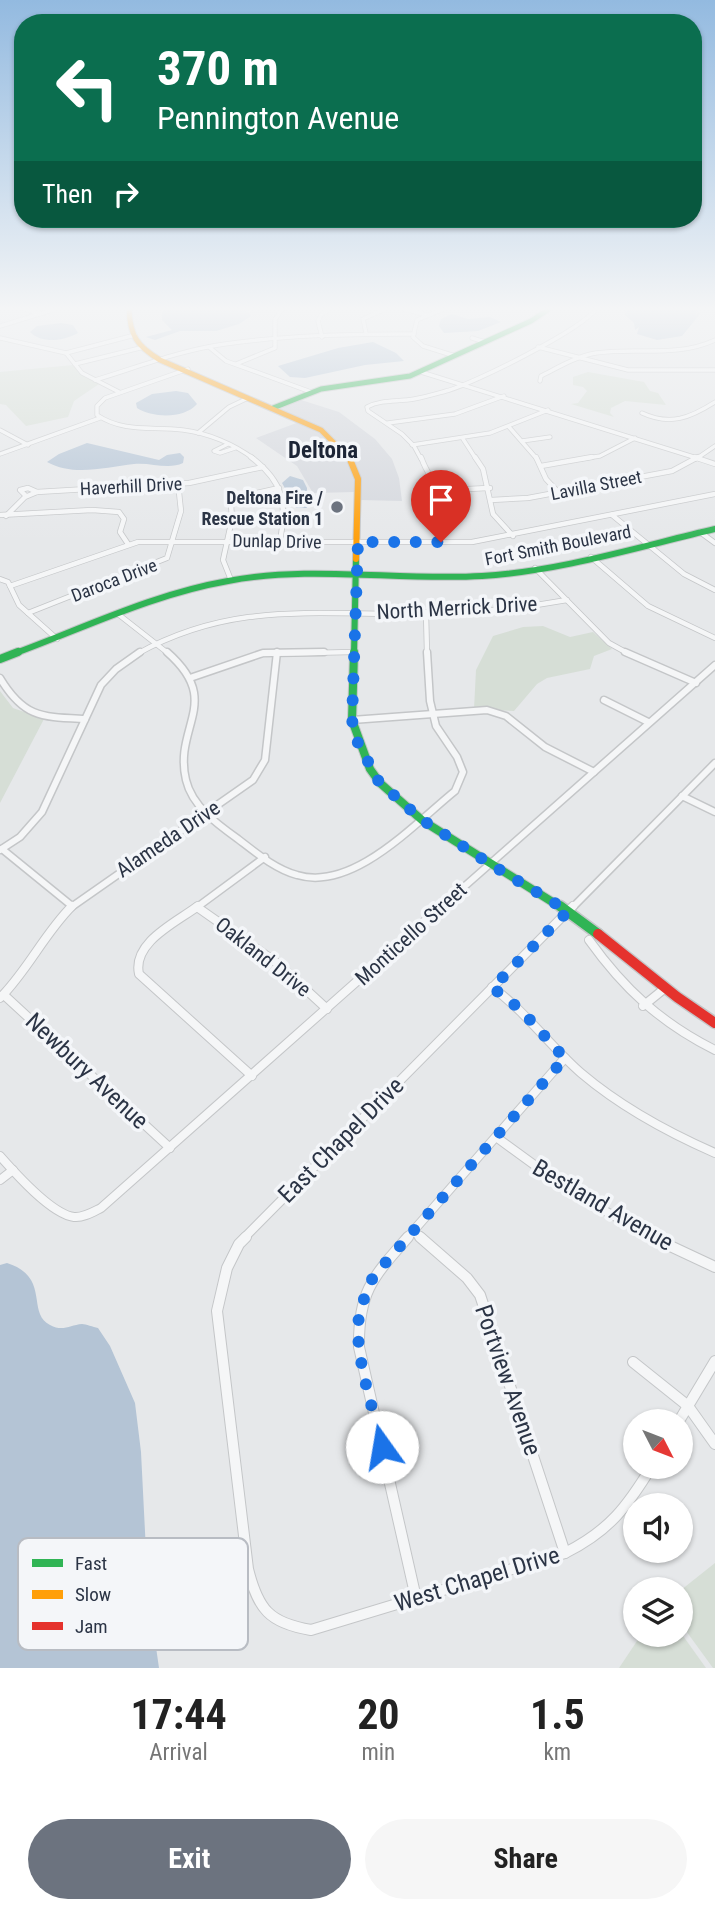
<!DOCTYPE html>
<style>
:root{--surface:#fff;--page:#f6f6f6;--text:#222;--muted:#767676;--accent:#6c737f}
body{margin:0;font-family:"Roboto Condensed",sans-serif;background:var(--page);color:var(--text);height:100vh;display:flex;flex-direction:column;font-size:26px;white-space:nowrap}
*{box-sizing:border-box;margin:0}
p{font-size:23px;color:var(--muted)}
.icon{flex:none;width:38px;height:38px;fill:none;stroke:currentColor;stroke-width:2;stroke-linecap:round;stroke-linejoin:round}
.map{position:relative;height:1668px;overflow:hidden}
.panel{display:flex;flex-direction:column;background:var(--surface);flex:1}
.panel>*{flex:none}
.top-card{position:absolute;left:14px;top:14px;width:688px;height:214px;border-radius:28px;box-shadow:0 2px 5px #0004;background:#0b6e4f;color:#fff;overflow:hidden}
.needle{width:46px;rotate:132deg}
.fabs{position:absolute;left:623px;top:1409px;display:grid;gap:14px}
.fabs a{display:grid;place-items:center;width:70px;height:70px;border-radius:50%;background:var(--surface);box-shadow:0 2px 5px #0004;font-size:35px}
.pin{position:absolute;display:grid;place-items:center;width:60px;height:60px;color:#fff;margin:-72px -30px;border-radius:50% 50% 50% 0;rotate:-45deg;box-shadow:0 0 7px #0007}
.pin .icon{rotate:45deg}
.me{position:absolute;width:77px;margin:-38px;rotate:347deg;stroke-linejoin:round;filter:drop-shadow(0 0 5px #0008)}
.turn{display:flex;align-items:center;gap:24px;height:147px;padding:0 28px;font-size:32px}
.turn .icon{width:91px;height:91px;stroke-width:2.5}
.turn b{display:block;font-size:49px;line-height:60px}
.then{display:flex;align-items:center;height:66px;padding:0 28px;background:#0003;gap:14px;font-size:26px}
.eta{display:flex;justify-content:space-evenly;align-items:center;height:119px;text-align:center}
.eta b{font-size:42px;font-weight:700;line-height:49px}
.cta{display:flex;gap:14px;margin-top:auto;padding:14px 28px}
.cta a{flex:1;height:80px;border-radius:42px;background:var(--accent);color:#fff;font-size:28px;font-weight:700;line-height:80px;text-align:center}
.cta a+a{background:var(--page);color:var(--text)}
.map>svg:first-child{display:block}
.built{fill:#d4d7dd}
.green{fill:#d6ded6}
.water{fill:#b4c4d5}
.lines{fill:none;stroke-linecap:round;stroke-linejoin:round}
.street-far4-casing{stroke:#c4c6c8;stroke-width:5}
.street-far3-casing{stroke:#c4c6c8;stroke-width:6}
.street-far2-casing{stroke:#c4c6c8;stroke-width:9}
.street-far1-casing{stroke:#c4c6c8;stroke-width:10}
.street-casing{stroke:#c4c6c8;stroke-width:12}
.fast-far3-casing{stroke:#c4c6c8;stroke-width:7}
.fast-far2-casing{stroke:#c4c6c8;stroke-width:8}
.fast-far1-casing{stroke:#c4c6c8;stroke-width:10}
.fast-casing{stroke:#c4c6c8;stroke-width:13}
.slow-far1-casing{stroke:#c4c6c8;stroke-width:7}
.slow-casing{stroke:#c4c6c8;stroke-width:8}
.jam-casing{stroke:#c4c6c8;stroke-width:13}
.street-far4{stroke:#f5f6f7;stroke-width:3.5}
.street-far3{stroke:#f5f6f7;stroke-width:4.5}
.street-far2{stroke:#f5f6f7;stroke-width:6}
.street-far1{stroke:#f5f6f7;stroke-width:8}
.street{stroke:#f5f6f7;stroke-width:10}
.fast-far3{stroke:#30b455;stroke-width:5}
.fast-far2{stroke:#30b455;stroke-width:6}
.fast-far1{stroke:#30b455;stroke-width:8}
.fast{stroke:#30b455;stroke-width:10}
.slow-far1{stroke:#ff9f0a;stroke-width:5}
.slow{stroke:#ff9f0a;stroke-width:6}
.jam{stroke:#e5322d;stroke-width:10}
.route{stroke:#1a73e8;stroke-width:12;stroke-dasharray:0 21.6}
.poi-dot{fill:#6c737f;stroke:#f4f6f9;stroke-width:2.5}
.labels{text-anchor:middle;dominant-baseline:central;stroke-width:7;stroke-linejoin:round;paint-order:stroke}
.far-street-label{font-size:18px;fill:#2b3445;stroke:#f4f6f9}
.far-poi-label{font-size:18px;font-weight:bold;fill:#2b3445;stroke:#f4f6f9;text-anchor:end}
.street-label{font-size:21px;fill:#2b3445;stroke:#f4f6f9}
.far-district-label{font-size:23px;font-weight:bold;fill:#1d2536;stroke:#f4f6f9}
.near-street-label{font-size:24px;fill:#2b3445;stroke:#f4f6f9}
.key{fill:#f4f6f9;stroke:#b8bcc3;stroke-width:2}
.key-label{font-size:19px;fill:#2b3445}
</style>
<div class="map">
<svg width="715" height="1668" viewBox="0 0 715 1668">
<rect width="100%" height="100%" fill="#e6e8ea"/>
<g class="built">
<polygon points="298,399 339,412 375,439 392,459 399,478 402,501 360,500 352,458 344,448 313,424 276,408"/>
<polygon points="302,421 319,430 348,459 355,479 355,492 313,493 297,466 256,438"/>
</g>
<g class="green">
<polygon points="73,365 81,374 99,384 74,401 68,417 26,426 6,405 0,404 0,372"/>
<polygon points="588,372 644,382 650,391 658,393 666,405 625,401 611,408 610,413 614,417 571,404 578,403 587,391 583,387 573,385 573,377"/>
<polygon points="543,626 570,637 593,632 612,649 594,656 590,669 547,678 537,684 514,711 474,709 476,670 493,636 523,627"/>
<polygon points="0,691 13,708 44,719 0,803"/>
<polygon points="715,1563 715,1668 713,1668 681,1624 681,1590"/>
<polygon points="681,1633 706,1668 619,1668 641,1635"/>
</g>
<g class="water">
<polygon points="165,309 246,309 251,316 239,324 216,331 180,331 155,340 146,337 172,330 162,320 162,312"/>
<polygon points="624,309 628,316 626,309 696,309 696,318 698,309 700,314 682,336 657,340 637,334 639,327 635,330 634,323 625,315"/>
<polygon points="452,314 468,319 490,317 501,322 478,331 444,333 439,326 441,319"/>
<path d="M61 323 73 325 78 333C64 341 42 344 30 332L37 326Z"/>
<polygon points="373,342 396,353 404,361 365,365 305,378 290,377 278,366 338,348"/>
<path d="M176 391 188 393 197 404C184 419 153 418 137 408L136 403 152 394Z"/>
<path d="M87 443 159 460 167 455 180 453 184 457 183 463C168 470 150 462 134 464 106 467 74 477 47 462L59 454Z"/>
<polygon points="290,476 303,480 307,488 307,508 296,508 282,483"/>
<path d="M7 1263C51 1277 26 1313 50 1325 63 1332 70 1325 82 1324 86 1324 93 1327 98 1328L110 1346 135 1403 141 1452 148 1591 159 1668H0V1265Z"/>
</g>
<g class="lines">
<g class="street-far4-casing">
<g id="street-far4">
<polyline points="24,309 38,313"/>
<polyline points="404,309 427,315"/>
<polyline points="444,309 417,320 413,337 423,346 455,356"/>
<polyline points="0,326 56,309"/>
<polyline points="366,333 363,319 385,309"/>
<polyline points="322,337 318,321 321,315 330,309"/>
<polyline points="0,338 66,353 82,373 119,392"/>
<polyline points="472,338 485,342"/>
<polyline points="209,347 226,361 311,392"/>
<polyline points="538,347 628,370 715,370"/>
<polyline points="66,353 135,335"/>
<polyline points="75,364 144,347"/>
<polyline points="236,364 275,348 275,319 283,309"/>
<path d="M188 369 105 398 97 406V415C124 433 152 426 183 430 208 433 234 444 254 459"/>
<polyline points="421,372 700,459"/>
<path d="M95 380C138 367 181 350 225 344 287 335 352 334 414 334"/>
<path d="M540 381 541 376C559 367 577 356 596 353 637 347 676 358 715 340"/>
<path d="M642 413C670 426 690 418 715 402"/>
<polyline points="388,423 455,414 504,396"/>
<polyline points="509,427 537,459"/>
<polyline points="0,430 28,445"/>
<polyline points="198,433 229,407 248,398"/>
<polyline points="463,439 476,459"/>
<polyline points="522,441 550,437"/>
<polyline points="228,444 214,451 220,453 235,448"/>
<polyline points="412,445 490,433 548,410"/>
<polyline points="0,454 100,418"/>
<path d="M421 459 414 446 402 434 368 411 367 407C382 399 398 402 414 399 425 397 435 394 446 391 473 384 581 330 596 309"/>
<polyline points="581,459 600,456 635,438"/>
<polyline points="696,459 715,446"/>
</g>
</g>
<g class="street-far3-casing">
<g id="street-far3">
<path d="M251 457C284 482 287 503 280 541"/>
<path d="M421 457C436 498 452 489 490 488"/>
<polyline points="475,457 483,469 493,514 513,536"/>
<polyline points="536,457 546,479 559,493"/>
<polyline points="694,457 715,464"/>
<polyline points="541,466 592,457"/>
<polyline points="26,496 20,490 28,488 37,492"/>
<polyline points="491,500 528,498 672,471 698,457"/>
<polyline points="0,515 92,510 119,512 124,519 120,532 128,544"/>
<polyline points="612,515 684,574 715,590"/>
<polyline points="6,516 25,497 37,492 189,483 263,467"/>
<polyline points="700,532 715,543"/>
<polyline points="591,557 648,606 715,638"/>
<polyline points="535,568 609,643 629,654"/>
<polyline points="0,579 8,582 19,605 57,639"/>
<polyline points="231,580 223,560 232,519 231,504 243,496 279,488"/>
<polyline points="10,586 138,542 472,542 715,494"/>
<polyline points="426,612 427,654"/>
<polyline points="28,613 167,558 181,511 178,483"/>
<polyline points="118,614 169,654"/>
<path d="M137 654C232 601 314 615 418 614 468 613 518 609 567 600"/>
<polyline points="260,654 354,652"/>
</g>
</g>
<g class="street-far2-casing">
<g id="street-far2">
<path d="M167 652C224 702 173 726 186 780 192 806 217 824 238 839 255 852 275 869 297 875 353 892 414 824 455 791L463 772 457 757 436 726 430 701 427 652"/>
<polyline points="625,652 696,683"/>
<path d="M0 678C24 718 42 717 85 719"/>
<polyline points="190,678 263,653 324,652"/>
<polyline points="604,700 648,722"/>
<polyline points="352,720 487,710 506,716 545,747 594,772"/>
<polyline points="682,796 715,812"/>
<polyline points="2,849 72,906"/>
<polyline points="0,850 20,837 42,812 101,685 116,669 140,652"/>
<polyline points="70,908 253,780 265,760 277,652"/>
<polyline points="196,908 265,857"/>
<polyline points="440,908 715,665"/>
<polyline points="572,908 715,763"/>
</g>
</g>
<g class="street-far1-casing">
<g id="street-far1">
<path d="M198 906C177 922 132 942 139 974L252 1076"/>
<polyline points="197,907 277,963 327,1009"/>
<path d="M589 940C624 989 661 1023 715 1050"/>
<path d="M492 987C526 1012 550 1046 581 1073 621 1107 667 1132 715 1153"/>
<polyline points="4,995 170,1148"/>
<path d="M0 998C28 970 44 934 72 906"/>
<polyline points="643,1006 664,989"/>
<polyline points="496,1137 577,1196 655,1238"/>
<path d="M0 1156C15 1173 51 1214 74 1217 83 1218 93 1212 101 1208L442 906"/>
<polyline points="0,1180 13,1170"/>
<polyline points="413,1231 422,1238"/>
<polyline points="244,1238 573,906"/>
<polyline points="407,1238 565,1058"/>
</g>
</g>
<g class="street-casing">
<g id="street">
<path d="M246 1237 239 1244 227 1268 217 1311 248 1569C258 1609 269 1623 311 1630L565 1553C609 1531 627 1507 652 1466"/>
<path d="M408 1237C374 1276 358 1291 359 1347L416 1598"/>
<polyline points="420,1237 467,1278 480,1295 565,1553"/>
<polyline points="651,1237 715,1267"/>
<polyline points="633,1362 688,1406 715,1444"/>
<polyline points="679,1421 715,1361"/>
</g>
</g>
<g class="fast-far3-casing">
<polyline id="fast-far3" points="273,408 321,389 410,376 531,321 549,309"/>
</g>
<g class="fast-far2-casing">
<g id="fast-far2">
<path d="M13 654C84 628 153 594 228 581 312 565 397 581 482 576 561 571 638 547 715 529"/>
<polyline points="354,654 356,559"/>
</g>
</g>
<g class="fast-far1-casing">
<g id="fast-far1">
<polyline points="354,652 352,720 370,769 380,783 423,821 562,908"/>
<polyline points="0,659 18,652"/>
</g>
</g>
<g class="fast-casing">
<polyline id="fast" points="560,906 598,934"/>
</g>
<g class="slow-far1-casing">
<path id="slow-far1" d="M129 309C130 336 137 346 160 360L321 430 350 459"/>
</g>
<g class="slow-casing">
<polyline id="slow" points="349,457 358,479 356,559"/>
</g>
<g class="jam-casing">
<polyline id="jam" points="598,934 677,997 715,1023"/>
</g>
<use href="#street-far4" class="street-far4"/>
<use href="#street-far3" class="street-far3"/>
<use href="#street-far2" class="street-far2"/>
<use href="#street-far1" class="street-far1"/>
<use href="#street" class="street"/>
<use href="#fast-far3" class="fast-far3"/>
<use href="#fast-far2" class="fast-far2"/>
<use href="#fast-far1" class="fast-far1"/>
<use href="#fast" class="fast"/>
<use href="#slow-far1" class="slow-far1"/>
<use href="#slow" class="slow"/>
<use href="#jam" class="jam"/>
</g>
<linearGradient id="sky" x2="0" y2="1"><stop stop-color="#93bae0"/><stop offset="0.57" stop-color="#f4f5f6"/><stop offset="1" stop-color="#f4f5f6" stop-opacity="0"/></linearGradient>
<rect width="715" height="542" fill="url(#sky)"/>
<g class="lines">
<path class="route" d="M382 1447C374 1410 358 1368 358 1329 358 1310 366 1294 373 1277L565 1058C540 1033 522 1006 492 988L568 911 490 864 421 819 379 782 356 739 352 720 358 542H441"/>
</g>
<circle class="poi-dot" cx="337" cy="507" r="7"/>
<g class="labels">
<g class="far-street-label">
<text transform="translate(596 485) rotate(-11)">Lavilla Street</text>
<text transform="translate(131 486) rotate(-3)">Haverhill Drive</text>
<text transform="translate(277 541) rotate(1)">Dunlap Drive</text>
<text transform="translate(558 545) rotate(-11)">Fort Smith Boulevard</text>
<text transform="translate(114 580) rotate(-21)">Daroca Drive</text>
</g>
<g class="far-poi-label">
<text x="323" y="497">Deltona Fire /<tspan x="323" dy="21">Rescue Station 1</tspan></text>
</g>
<g class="street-label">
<text transform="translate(457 608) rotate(-3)">North Merrick Drive</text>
<text transform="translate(168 839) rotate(-34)">Alameda Drive</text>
<text transform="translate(411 934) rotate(-42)">Monticello Street</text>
<text transform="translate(263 957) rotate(38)">Oakland Drive</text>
</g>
<g class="far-district-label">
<text x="323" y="450">Deltona</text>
</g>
<g class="near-street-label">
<text transform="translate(87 1071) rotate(43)">Newbury Avenue</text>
<text transform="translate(341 1140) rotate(-45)">East Chapel Drive</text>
<text transform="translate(603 1205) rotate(30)">Bestland Avenue</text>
<text transform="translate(508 1380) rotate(71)">Portview Avenue</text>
<text transform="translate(477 1579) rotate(-17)">West Chapel Drive</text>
</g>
</g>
<rect x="18" y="1538" width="230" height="112" rx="10" class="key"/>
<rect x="32" y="1559" width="31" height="8" fill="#30b455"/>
<rect x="32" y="1590" width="31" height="9" fill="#ff9f0a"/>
<rect x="32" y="1622" width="31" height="8" fill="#e5322d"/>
<g class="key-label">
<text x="75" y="1570">Fast</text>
<text x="75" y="1601">Slow</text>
<text x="75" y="1633">Jam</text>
</g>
</svg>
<div class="fabs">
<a><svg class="needle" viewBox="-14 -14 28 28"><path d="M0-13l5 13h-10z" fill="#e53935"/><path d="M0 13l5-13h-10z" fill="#767676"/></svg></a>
<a><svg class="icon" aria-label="sound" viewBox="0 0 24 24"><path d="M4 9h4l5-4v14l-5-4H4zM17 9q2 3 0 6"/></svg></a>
<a><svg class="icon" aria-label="layers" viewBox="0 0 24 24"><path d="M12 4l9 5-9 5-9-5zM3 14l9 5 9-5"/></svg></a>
</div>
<div class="pin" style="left:441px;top:542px;background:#d93025"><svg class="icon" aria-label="arrive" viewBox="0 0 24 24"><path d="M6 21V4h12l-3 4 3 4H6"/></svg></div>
<svg class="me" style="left:382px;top:1447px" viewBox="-20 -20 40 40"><circle r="19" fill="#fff"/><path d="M0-13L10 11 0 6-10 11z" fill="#1a73e8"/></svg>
<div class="top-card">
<div class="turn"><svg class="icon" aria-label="left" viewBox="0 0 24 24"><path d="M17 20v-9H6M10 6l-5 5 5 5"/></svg><div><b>370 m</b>Pennington Avenue</div></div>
<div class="then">Then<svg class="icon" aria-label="right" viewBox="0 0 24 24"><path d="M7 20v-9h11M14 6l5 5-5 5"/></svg></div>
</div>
</div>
<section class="panel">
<div class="eta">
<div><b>17:44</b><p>Arrival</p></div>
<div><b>20</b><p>min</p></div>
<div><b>1.5</b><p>km</p></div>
</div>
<div class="cta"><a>Exit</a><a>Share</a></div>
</section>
